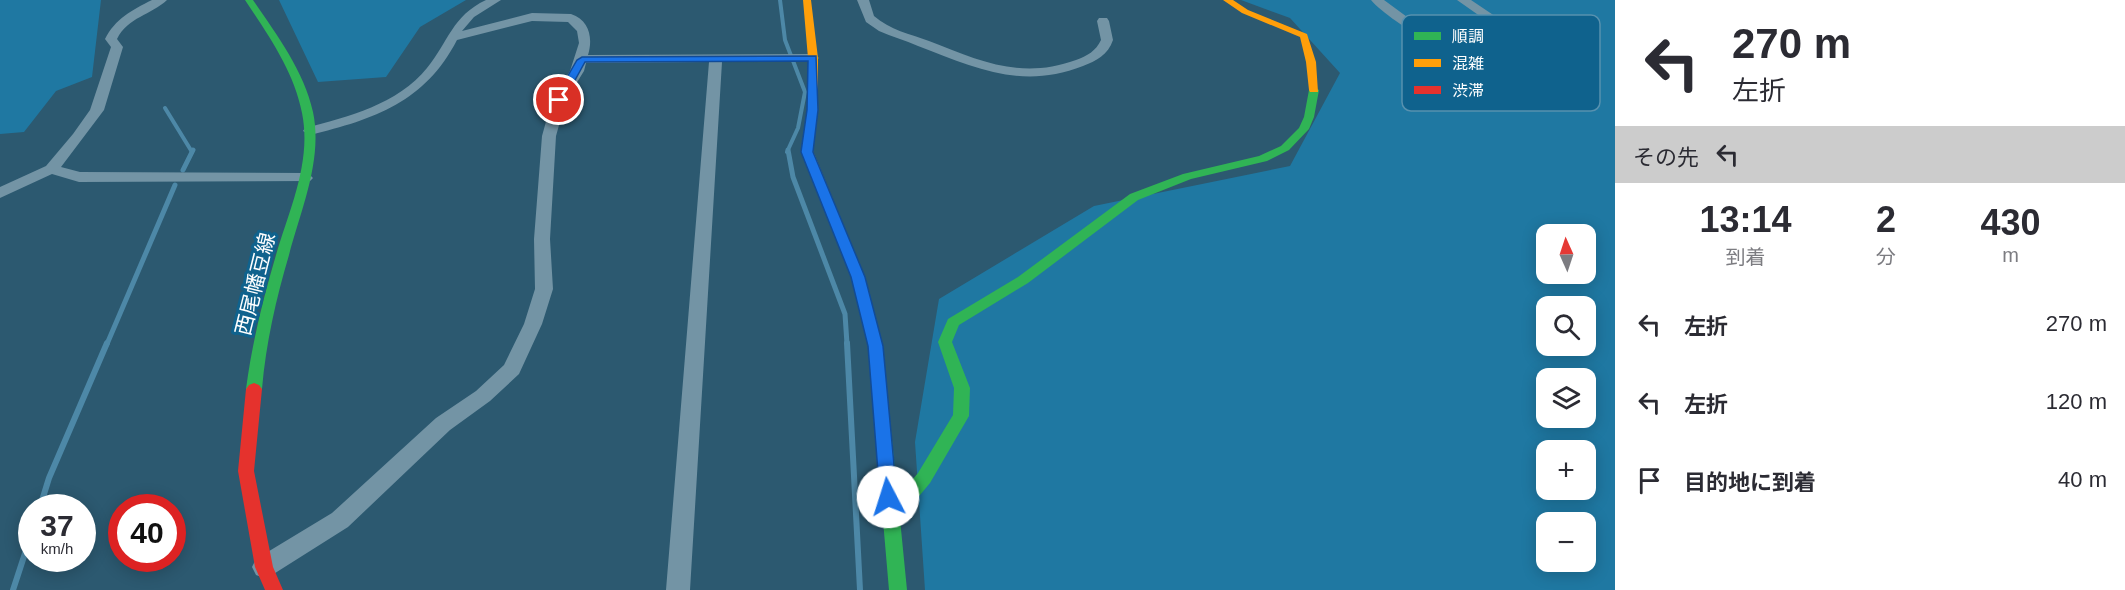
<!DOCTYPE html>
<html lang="ja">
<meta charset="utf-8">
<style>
:root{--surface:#fff;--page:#f7f7f7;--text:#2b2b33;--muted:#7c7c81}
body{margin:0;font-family:Helvetica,"Noto Sans JP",sans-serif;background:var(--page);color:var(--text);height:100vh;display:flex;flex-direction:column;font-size:22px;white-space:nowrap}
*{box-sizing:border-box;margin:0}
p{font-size:20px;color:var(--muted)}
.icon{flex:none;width:33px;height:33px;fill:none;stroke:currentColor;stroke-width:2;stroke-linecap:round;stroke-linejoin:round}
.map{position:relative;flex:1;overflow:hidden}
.side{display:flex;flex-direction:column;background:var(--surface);width:510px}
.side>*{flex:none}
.hud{background:#fff;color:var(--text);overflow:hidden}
.needle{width:39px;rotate:357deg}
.fabs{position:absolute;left:1536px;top:224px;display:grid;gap:12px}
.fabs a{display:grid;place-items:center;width:60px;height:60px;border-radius:12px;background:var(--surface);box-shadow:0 3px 15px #0003;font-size:30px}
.speed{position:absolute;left:18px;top:494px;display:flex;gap:12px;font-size:30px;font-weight:700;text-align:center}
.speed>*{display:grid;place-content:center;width:78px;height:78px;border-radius:50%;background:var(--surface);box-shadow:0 3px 15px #0003;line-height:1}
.speed small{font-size:15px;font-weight:400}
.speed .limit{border:9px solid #d22;background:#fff;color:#111}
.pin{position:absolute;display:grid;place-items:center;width:51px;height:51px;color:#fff;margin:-26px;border:3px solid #fff;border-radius:50%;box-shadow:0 2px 6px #0007}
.me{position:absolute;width:66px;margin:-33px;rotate:355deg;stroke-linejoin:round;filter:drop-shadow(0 0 4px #0008)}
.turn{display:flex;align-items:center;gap:21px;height:126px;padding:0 18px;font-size:27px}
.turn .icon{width:78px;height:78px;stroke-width:2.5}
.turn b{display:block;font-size:42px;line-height:51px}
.then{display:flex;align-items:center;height:57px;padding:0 18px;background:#0003;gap:12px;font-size:22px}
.eta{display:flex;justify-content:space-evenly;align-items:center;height:102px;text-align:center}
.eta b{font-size:36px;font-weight:800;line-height:42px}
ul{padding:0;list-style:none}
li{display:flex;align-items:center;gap:18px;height:78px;padding:0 18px}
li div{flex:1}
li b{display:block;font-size:22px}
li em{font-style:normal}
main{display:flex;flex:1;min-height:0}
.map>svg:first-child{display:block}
.green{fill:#1f78a2;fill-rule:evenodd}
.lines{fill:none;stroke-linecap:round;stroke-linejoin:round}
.stream-far2{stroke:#4d88a7;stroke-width:4}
.stream-far1{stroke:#4d88a7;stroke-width:5}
.stream{stroke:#4d88a7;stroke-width:6}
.street{fill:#7394a5;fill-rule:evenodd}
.fast{fill:#30b455;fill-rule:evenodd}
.slow{fill:#ff9f0a;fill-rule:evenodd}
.jam{fill:#e5322d;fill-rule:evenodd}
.route{fill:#1a73e8;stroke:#114b97;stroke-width:1.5}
.labels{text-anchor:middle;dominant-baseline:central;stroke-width:6;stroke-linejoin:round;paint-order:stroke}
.street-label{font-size:21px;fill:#fff;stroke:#0f628d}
.key{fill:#0f628d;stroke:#5791af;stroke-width:1.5}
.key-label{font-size:16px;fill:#fff}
</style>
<main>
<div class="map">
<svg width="1615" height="590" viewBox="0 0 1615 590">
<rect width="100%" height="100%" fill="#2c5970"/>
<g class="green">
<polygon points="0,0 101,0 92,77 56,91 24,132 0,134"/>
<polygon points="279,0 466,0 420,27 386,77 318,82"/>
<path d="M1241 0H1615V590H925L915 442 939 299 1094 206 1290 166 1340 73 1290 18ZM1546 234H1586V273H1546ZM1546 306H1586V345H1546ZM1546 378H1586V417H1546ZM1546 450H1586V489H1546ZM1546 522H1586V561H1546Z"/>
</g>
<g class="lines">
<g class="stream-far2">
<polyline points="780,0 785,40 805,92 798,128 787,152"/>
<polyline points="165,108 192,152"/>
</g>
<g class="stream-far1">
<polyline points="788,150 793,177 845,314 847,344"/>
<polyline points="183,170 193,150"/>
<polyline points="107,344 175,185"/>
</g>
<g class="stream">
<polyline points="847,343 860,590"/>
<polyline points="40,507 49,478 107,343"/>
<polyline points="13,590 32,532"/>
</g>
<g class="street">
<path d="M152 0H167C151 15 128 17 117 39L123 47 104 110 61 167 80 172 305 173 310 175 313 178 310 181 79 182 52 174 0 198V187L46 166 73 134 90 110 111 47 105 39C115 19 132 10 152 0Z"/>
<path d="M486 0H501L474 17 462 31 532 13 571 14C590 20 593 39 588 55L813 54 819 58 813 62H722L690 590H666L709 62 586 63 584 71 566 100 556 136 550 239 553 289 542 324 519 374 490 401 450 430 348 527 272 575 264 578 256 575 252 567 256 559 332 513 436 418 476 391 504 365 524 324 535 289 534 239 542 136 552 100 570 71 579 43 577 31 568 22 532 21 457 40C425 102 375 119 310 135L303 131 305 128C348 117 398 104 427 68 449 41 452 16 486 0Z"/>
<path d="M857 0H869L874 16C890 30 910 34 929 41 980 61 1021 80 1076 60 1087 56 1096 51 1101 40L1097 21 1099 18H1107L1109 21 1113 40C1108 55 1096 61 1083 66 1022 90 975 68 918 46 905 40 892 37 879 31L866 22Z"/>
<path d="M1371 0H1384L1418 25 1481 56 1544 79 1563 81 1561 73 1457 0H1471L1572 68C1576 74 1578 80 1574 87 1531 98 1400 34 1371 0Z"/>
</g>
<g class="fast">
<path d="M245 0H253C277 35 304 71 313 112 323 160 301 209 289 255 276 299 266 343 262 389L259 393H249L246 389C252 343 263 299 276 255 289 210 312 162 302 113 294 71 268 35 245 0Z"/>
<polygon points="1314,87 1319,90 1314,117 1309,129 1289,150 1267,161 1191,179 1138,200 1028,283 959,325 952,342 970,388 969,416 930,483 900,519 907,590 889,590 868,346 851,277 835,234 837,231 841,230 847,234 865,277 882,346 898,497 918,473 953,415 954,388 938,342 948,319 1018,277 1130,194 1183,174 1259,156 1281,146 1299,128 1304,117 1309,90"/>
</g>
<g class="slow">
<polygon points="803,0 811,0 818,58 818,109 813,151 847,234 841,238 835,234 801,151 808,109 808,58"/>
<polygon points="1223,0 1233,0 1248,10 1307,34 1316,62 1318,92 1310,92 1309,90 1306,62 1300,37 1242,13"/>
</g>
<polygon class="jam" points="254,383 259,385 262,389 254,471 273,567 283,590 265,590 255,567 238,471 246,389 249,385"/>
</g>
<polygon class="route" points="816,56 818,110 813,152 865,277 883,346 897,497 894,502 888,504 882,502 880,497 868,346 851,277 801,152 807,110 808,61 585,62 563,102 554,100 577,60 582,57"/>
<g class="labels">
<g class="street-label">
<text transform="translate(255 284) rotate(-76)">西尾幡豆線</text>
</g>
</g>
<rect x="1402" y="15" width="198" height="96" rx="9" class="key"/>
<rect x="1414" y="32" width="27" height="8" fill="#30b455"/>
<rect x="1414" y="59" width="27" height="8" fill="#ff9f0a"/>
<rect x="1414" y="86" width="27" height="8" fill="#e5322d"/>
<g class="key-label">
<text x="1452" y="42">順調</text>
<text x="1452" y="69">混雑</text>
<text x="1452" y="96">渋滞</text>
</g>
</svg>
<div class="fabs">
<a><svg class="needle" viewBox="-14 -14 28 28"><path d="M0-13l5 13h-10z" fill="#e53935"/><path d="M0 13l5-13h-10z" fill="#7c7c81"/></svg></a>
<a><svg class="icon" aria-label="search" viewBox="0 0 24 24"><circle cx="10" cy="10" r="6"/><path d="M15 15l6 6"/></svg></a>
<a><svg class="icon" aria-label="layers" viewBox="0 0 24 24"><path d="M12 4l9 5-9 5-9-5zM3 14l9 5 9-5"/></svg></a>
<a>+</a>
<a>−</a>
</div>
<div class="speed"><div>37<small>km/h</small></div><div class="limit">40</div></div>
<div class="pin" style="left:559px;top:100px;background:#d93025"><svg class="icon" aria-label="arrive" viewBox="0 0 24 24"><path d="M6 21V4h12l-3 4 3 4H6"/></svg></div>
<svg class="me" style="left:888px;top:497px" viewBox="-20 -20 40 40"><circle r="19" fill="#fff"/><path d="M0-13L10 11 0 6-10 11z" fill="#1a73e8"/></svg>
</div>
<section class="side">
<div class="hud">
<div class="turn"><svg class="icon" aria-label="left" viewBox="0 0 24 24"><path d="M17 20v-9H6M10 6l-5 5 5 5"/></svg><div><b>270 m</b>左折</div></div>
<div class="then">その先<svg class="icon" aria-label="left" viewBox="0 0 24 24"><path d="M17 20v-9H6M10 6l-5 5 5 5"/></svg></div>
</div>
<div class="eta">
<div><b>13:14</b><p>到着</p></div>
<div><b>2</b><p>分</p></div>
<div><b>430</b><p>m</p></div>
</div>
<ul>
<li><svg class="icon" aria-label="left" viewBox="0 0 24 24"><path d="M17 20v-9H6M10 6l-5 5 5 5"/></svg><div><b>左折</b></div><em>270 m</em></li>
<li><svg class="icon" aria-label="left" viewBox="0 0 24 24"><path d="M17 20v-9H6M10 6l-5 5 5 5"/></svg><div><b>左折</b></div><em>120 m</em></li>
<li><svg class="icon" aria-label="arrive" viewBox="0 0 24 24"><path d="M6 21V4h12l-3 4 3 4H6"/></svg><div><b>目的地に到着</b></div><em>40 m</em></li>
</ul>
</section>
</main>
